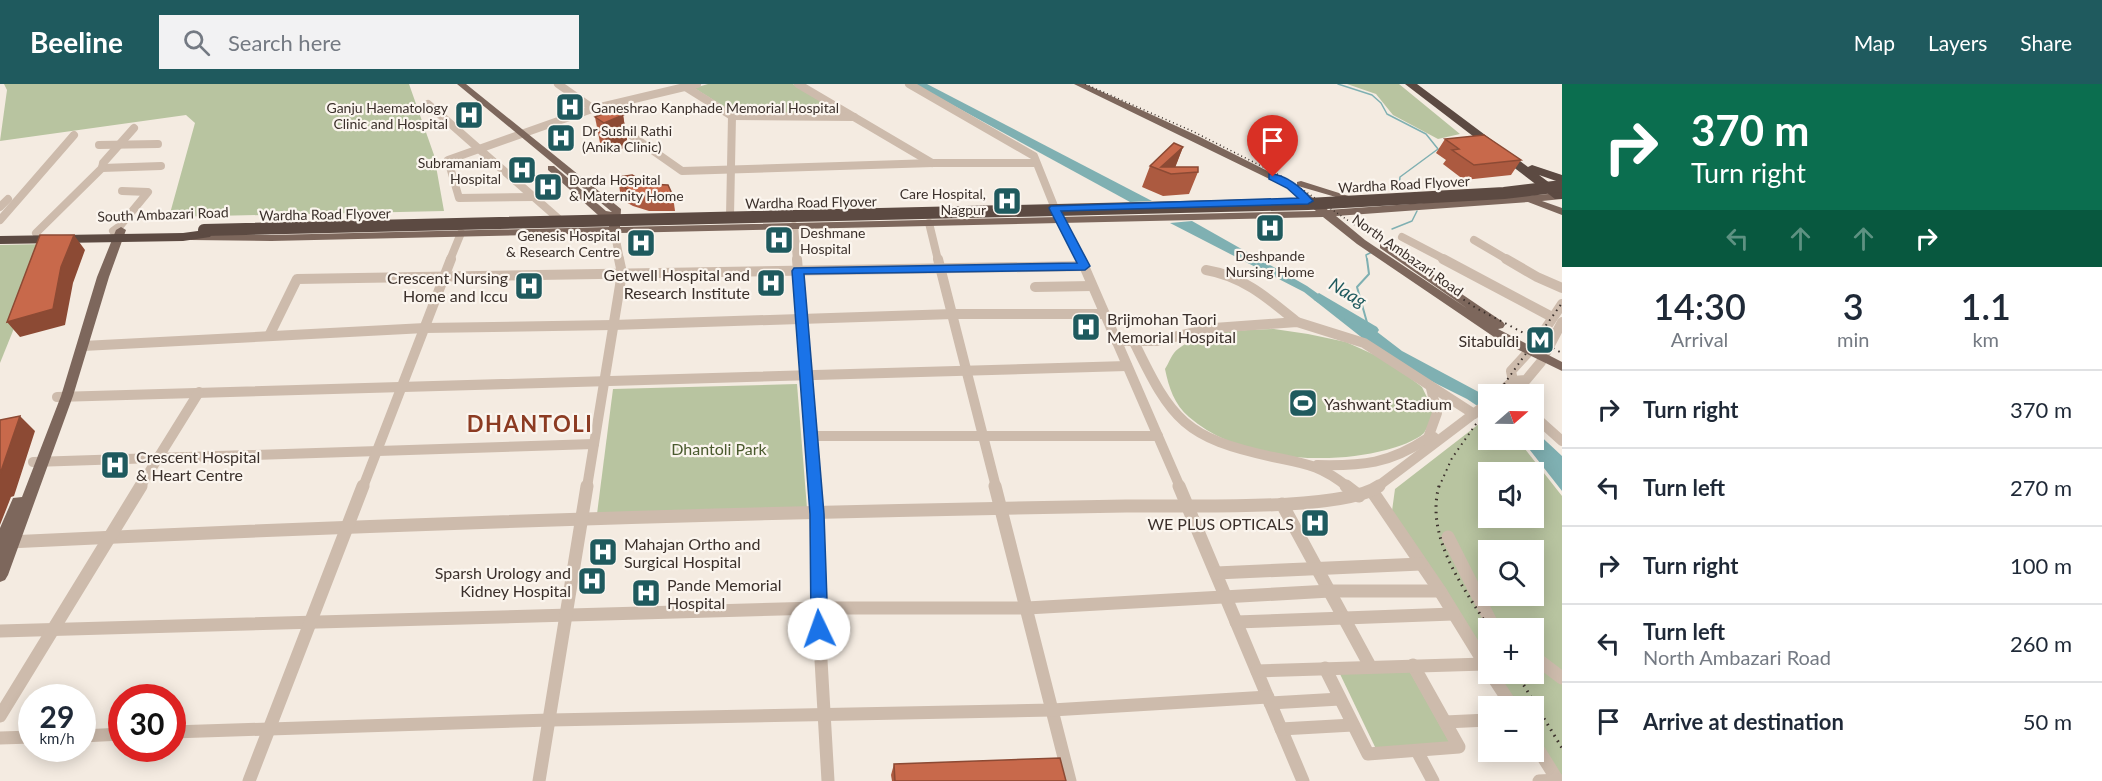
<!DOCTYPE html>
<meta charset="utf-8">
<style>
:root{--surface:#fff;--page:#f2f2f3;--text:#1f2937;--muted:#747a83;--line:#e0e1e3;--accent:#1f5a5e}
body{margin:0;font-family:Lato,sans-serif;background:var(--page);color:var(--text);height:100vh;display:flex;flex-direction:column;font-size:22px;white-space:nowrap}
*{box-sizing:border-box;margin:0}
p{font-size:20px;color:var(--muted)}
.icon{flex:none;width:33px;height:33px;fill:none;stroke:currentColor;stroke-width:2;stroke-linecap:round;stroke-linejoin:round}
.map{position:relative;flex:1;overflow:hidden}
.drawer{display:flex;flex-direction:column;background:var(--surface);width:540px}
.drawer>*{flex:none}
.top-card{background:#0b6e4f;color:#fff;overflow:hidden}
.needle{width:39px;rotate:70deg}
.buttons{position:absolute;left:1478px;top:300px;display:grid;gap:12px}
.buttons a{display:grid;place-items:center;width:66px;height:66px;border-radius:0px;background:var(--surface);box-shadow:0 3px 15px #0003;font-size:30px}
.speed{position:absolute;left:18px;top:600px;display:flex;gap:12px;font-size:30px;font-weight:700;text-align:center}
.speed>*{display:grid;place-content:center;width:78px;height:78px;border-radius:50%;background:var(--surface);box-shadow:0 3px 15px #0003;line-height:1}
.speed small{font-size:15px;font-weight:400}
.speed .limit{border:9px solid #d22;background:#fff;color:#111}
.pin{position:absolute;display:grid;place-items:center;width:51px;height:51px;color:#fff;margin:-62px -26px;border-radius:50% 50% 50% 0;rotate:-45deg;box-shadow:0 0 6px #0007}
.pin .icon{rotate:45deg}
.me{position:absolute;width:66px;margin:-33px;rotate:357deg;stroke-linejoin:round;filter:drop-shadow(0 0 4px #0008)}
.turn{display:flex;align-items:center;gap:21px;height:126px;padding:0 30px;font-size:27px}
.turn .icon{width:78px;height:78px;stroke-width:2.5}
.turn b{display:block;font-size:42px;line-height:51px}
.lanes{display:flex;align-items:center;height:57px;padding:0 30px;background:#0003;justify-content:center;gap:30px;direction:ltr}
.lanes .off{opacity:.35}
.eta{display:flex;justify-content:space-evenly;align-items:center;height:102px;text-align:center}
.eta b{font-size:36px;font-weight:600;line-height:42px}
ul{padding:0;list-style:none}
li{display:flex;align-items:center;gap:18px;height:78px;padding:0 30px;border-top:2px solid var(--line)}
li div{flex:1}
li b{display:block;font-size:22px}
li em{font-style:normal}
header{display:flex;align-items:center;gap:36px;box-sizing:border-box;height:84px;padding:0 30px;background:var(--accent);color:#fff}
header strong{font-size:28px}
nav{display:flex;gap:33px;margin-inline-start:auto;font-size:21px}
.search{width:420px;height:54px;background:var(--page);display:flex;align-items:center;gap:15px;box-sizing:border-box;padding:0 21px;border-radius:0px;color:var(--muted);font-size:22px}
main{display:flex;flex:1;min-height:0}
.map>svg:first-child{display:block}
.green{fill:#b8c4a0;fill-rule:evenodd}
.water{fill:#7fb0b2}
.lines{fill:none;stroke-linecap:round;stroke-linejoin:round}
.stream-far1{stroke:#7fb0b2;stroke-width:1.5}
.stream{stroke:#7fb0b2;stroke-width:2}
.river{fill:#7fb0b2;fill-rule:evenodd}
.minor-far2{stroke:#cdbbac;stroke-width:8}
.minor-far1{stroke:#cdbbac;stroke-width:10}
.minor{stroke:#cdbbac;stroke-width:13}
.major{fill:#7d675c;fill-rule:evenodd}
.highway{fill:#5c4a42;fill-rule:evenodd}
.rail-far2{stroke:#3b302b;stroke-width:1.5;stroke-dasharray:1 3;stroke-linecap:butt}
.rail-far1{stroke:#3b302b;stroke-width:2;stroke-dasharray:1.5 4.5;stroke-linecap:butt}
.rail{stroke:#3b302b;stroke-width:3;stroke-dasharray:1.5 5;stroke-linecap:butt}
.highway-bridge{stroke:#5c4a42;stroke-width:12}
.wall{fill:#ac5a40}
.shaded-wall{fill:#8c4a34}
.building{fill:#c8694b;stroke:#8c4a34;stroke-width:1.5}
.route{fill:#1a73e8;stroke:#114b97;stroke-width:1.5}
.labels{text-anchor:middle;dominant-baseline:central;stroke-width:4.5;stroke-linejoin:round;paint-order:stroke}
.far-poi-label{font-size:14px;fill:#3b302b;stroke:#fbf5ee;text-anchor:end}
.far-street-label{font-size:14px;fill:#3b302b;stroke:#fbf5ee}
.poi-label{font-size:16px;fill:#3b302b;stroke:#fbf5ee;text-anchor:end}
.park-label{font-size:16px;fill:#4a5a2e;stroke:#fbf5ee}
.water-label{font-size:18px;font-style:italic;fill:#1f5a5e;stroke:#fbf5ee}
.district-label{font-size:22px;font-weight:bold;letter-spacing:1.5px;fill:#8c3b22;stroke:#fbf5ee}
</style>
<header>
<strong>Beeline</strong>
<div class="search"><svg class="icon" aria-label="search" viewBox="0 0 24 24"><circle cx="10" cy="10" r="6"/><path d="M15 15l6 6"/></svg>Search here</div>
<nav><a>Map</a><a>Layers</a><a>Share</a></nav>
</header>
<main>
<div class="map">
<svg width="1562" height="697" viewBox="0 0 1562 697">
<rect width="100%" height="100%" fill="#f4ebe1"/>
<g class="green">
<polygon points="4,0 409,0 434,71 444,127 169,133 195,39 186,31 0,57 7,6"/>
<polygon points="708,0 793,0 846,31 736,30 694,4"/>
<polygon points="1347,0 1399,0 1460,50 1438,55 1393,31 1376,10"/>
<polygon points="48,160 0,279 0,161"/>
<path d="M1274 245 1308 250 1346 258 1388 277 1422 303 1434 328C1431 334 1428 343 1424 349 1416 357 1397 363 1386 366 1326 382 1238 376 1189 333 1174 320 1169 304 1165 285 1169 279 1172 269 1178 265 1205 245 1242 247 1274 245Z"/>
<polygon points="797,300 807,424 597,430 613,305"/>
<path d="M1488 333V356H1518L1562 412V696L1533 650V622H1516L1495 590H1533V544H1488V579L1392 427 1395 405ZM1488 388H1533V434H1488ZM1488 466H1533V512H1488Z"/>
<polygon points="1409,586 1450,659 1376,665 1340,590"/>
</g>
<g class="water">
<polygon points="914,0 927,0 1152,117 1130,118"/>
<polygon points="1192,137 1307,202 1341,226 1372,244 1402,267 1488,313 1488,329 1467,315 1425,294 1370,260 1304,208 1170,139"/>
<polygon points="1533,345 1562,372 1562,407 1522,356 1533,356"/>
</g>
<g class="lines">
<g class="stream-far1">
<polyline points="1338,0 1372,11 1381,19 1387,30 1426,50 1438,65 1400,93 1399,102"/>
<polyline points="1392,145 1412,137 1417,127"/>
<polyline points="1367,176 1366,171 1372,168"/>
</g>
<polyline class="stream" points="1367,175 1369,190 1357,203 1368,242"/>
<polygon class="river" points="1319,209 1377,243 1379,246 1377,249 1367,249 1314,216 1313,213"/>
<g class="minor-far2">
<polyline points="558,0 682,87 933,79 1036,79"/>
<polyline points="798,0 932,79"/>
<polyline points="909,0 1034,72 1060,137 1082,176"/>
<polyline points="684,2 732,32 854,33"/>
<polyline points="428,20 560,136"/>
<polyline points="99,61 158,60"/>
<polyline points="102,84 161,82"/>
<polyline points="534,113 459,114 448,76 592,25 697,0"/>
<polyline points="0,123 8,115"/>
<polyline points="730,132 732,32"/>
<polyline points="0,136 74,51"/>
<polyline points="929,139 938,176"/>
<polyline points="794,142 797,176"/>
<polyline points="614,146 620,176"/>
<polyline points="113,147 120,142 148,108 122,107"/>
<polyline points="36,149 102,84 103,79 134,44"/>
<polyline points="1402,153 1446,176"/>
<polyline points="1474,156 1508,176"/>
<polyline points="450,176 461,149"/>
</g>
<g class="minor-far1">
<polyline points="797,175 815,403"/>
<polyline points="938,175 996,403"/>
<polyline points="1081,175 1180,403"/>
<polyline points="1443,175 1552,233"/>
<polyline points="1506,175 1537,193 1562,204"/>
<path d="M1206 186C1243 192 1269 215 1297 238"/>
<polyline points="1035,203 1092,202"/>
<polyline points="269,252 297,195 1085,182"/>
<polyline points="1116,257 1156,257 1214,244 1297,238 1364,259 1474,330"/>
<path d="M1134 258C1172 337 1185 354 1273 373 1307 380 1320 381 1348 403"/>
<polyline points="83,262 425,244 613,241 953,230 1104,230"/>
<polyline points="1513,297 1511,287 1534,262 1562,220"/>
<polyline points="1431,304 1437,329 1428,354 1434,353"/>
<polyline points="1498,310 1513,297 1526,296 1541,278 1562,238"/>
<polyline points="57,313 1127,282"/>
<polyline points="1533,331 1562,357"/>
<polyline points="810,352 1158,352"/>
<polyline points="33,378 594,360"/>
<path d="M1317 381C1363 382 1389 380 1428 354"/>
<polyline points="140,403 199,308"/>
<polyline points="363,403 451,175"/>
<polyline points="587,403 622,189 619,175"/>
<polyline points="1377,403 1488,319"/>
</g>
<g class="minor">
<polyline points="815,402 818,524 828,697"/>
<polyline points="995,402 1070,697"/>
<polyline points="1179,402 1303,697"/>
<polyline points="1346,402 1359,412"/>
<polyline points="1372,407 1440,507 1488,585"/>
<polyline points="1282,420 1370,582"/>
<polyline points="1448,453 1494,544"/>
<path d="M8 458C381 440 753 428 1126 422 1177 421 1343 428 1379 402"/>
<polyline points="1216,489 1421,480"/>
<polyline points="1236,538 1453,530"/>
<polyline points="0,547 818,524 1027,524 1330,507 1440,507"/>
<polyline points="1533,572 1562,594"/>
<polyline points="1325,584 1368,670 1459,663 1413,581"/>
<polyline points="1257,587 1485,580"/>
<polyline points="1491,590 1512,622"/>
<polyline points="1270,619 1340,615"/>
<polyline points="0,632 141,402"/>
<polyline points="1445,638 1488,636"/>
<polyline points="1281,645 1353,641"/>
<polyline points="172,648 550,636 1052,626 1268,613"/>
<polyline points="82,652 122,650"/>
<polyline points="0,654 32,653"/>
<polyline points="1533,657 1558,697"/>
<polyline points="1417,667 1433,697"/>
<polyline points="249,697 363,402"/>
<polyline points="539,697 587,402"/>
<polyline points="1539,697 1558,696"/>
</g>
<g class="major">
<polygon points="457,0 466,0 621,125 620,143 1316,127 1286,103 1074,0 1085,0 1198,52 1297,102 1297,98 1301,97 1358,115 1353,118 1298,102 1328,126 1562,109 1562,115 1542,117 1562,124 1562,131 1528,118 1336,132 1365,156 1468,225 1380,164 1380,160 1388,160 1503,238 1505,241 1503,244 1498,245 1562,278 1562,287 1500,257 1357,160 1323,133 271,157 191,156 186,153 191,150 271,151 609,143 610,136 598,131 548,86 548,82 554,82 606,127 612,128"/>
<polygon points="121,143 126,146 109,193 73,312 8,491 5,496 0,498 0,444 13,414 22,413 61,312 97,193 116,146"/>
</g>
<g class="highway">
<polygon points="1405,0 1417,0 1528,83 1532,81 1562,91 1562,99 1539,91 1562,108 1562,115 1555,115"/>
<polygon points="205,146 210,147 212,150 210,153 183,157 0,160 0,152 183,149"/>
</g>
<polyline class="rail-far2" points="1085,0 1192,47 1287,95 1406,176"/>
<g class="rail-far1">
<polyline points="1404,175 1476,224 1562,269"/>
<polyline points="1497,310 1562,219"/>
<polyline points="1439,403 1452,374 1488,323"/>
</g>
<g class="rail">
<path d="M1439 402C1425 453 1463 503 1489 544"/>
<polyline points="1517,590 1562,664"/>
</g>
<polyline class="highway-bridge" points="204,146 1308,120 1504,109 1562,102"/>
</g>
<g class="wall">
<polygon points="623,31 628,62 609,70 601,64 595,33"/>
<polygon points="1445,55 1521,76 1511,91 1464,96 1443,80 1446,76 1436,69"/>
<polygon points="1183,63 1175,83 1198,88 1189,110 1163,112 1142,103 1150,82"/>
<polygon points="618,93 648,100 673,112 675,127 649,127 633,122 624,117 620,108"/>
<polygon points="894,680 1066,697 892,697 891,691"/>
</g>
<g class="shaded-wall">
<polygon points="623,31 628,62 609,70 604,39"/>
<polygon points="1183,63 1175,84 1161,83"/>
<polygon points="74,151 85,166 73,199 65,241 20,253 7,238 61,183"/>
<polygon points="20,332 35,347 14,412 11,413 0,441 0,390"/>
</g>
<g class="building">
<polygon points="614,25 623,31 604,39 595,33"/>
<polygon points="1484,51 1521,76 1474,81 1452,66 1459,65 1445,55"/>
<polygon points="1174,59 1183,63 1161,83 1198,83 1198,88 1171,90 1150,82"/>
<polygon points="632,91 648,100 668,101 673,112 647,112 631,107 622,102 618,93"/>
<polygon points="40,151 74,151 61,183 53,225 7,238"/>
<polygon points="20,332 0,390 0,336"/>
<polygon points="1060,674 1066,697 895,697 894,680"/>
</g>
<path class="route" d="M1269 90C1285 89 1303 105 1313 117L1308 120 1061 127 1090 182 1085 186 804 190 824 430 828 545 825 551 819 553 814 551 811 545 810 430 792 187 794 184 1077 179 1049 124 1051 122 1298 114 1287 104 1269 95Z"/>
<defs>
<g id="hospital-square" transform="scale(1.5)"><rect x="-9" y="-9" width="18" height="18" rx="4" fill="#1f5a5e" stroke="#fbf5ee"/><path d="M-5-5h3v3.5h4V-5h3V5h-3V1.5h-4V5h-3Z" fill="#fff"/></g>
<g id="metro-square" transform="scale(1.5)"><rect x="-9" y="-9" width="18" height="18" rx="4" fill="#1f5a5e" stroke="#fbf5ee"/><path d="M-5.5 5V-5H-3L0 0L3-5H5.5V5H3V-.5L0 4L-3-.5V5Z" fill="#fff"/></g>
<g id="stadium-square" transform="scale(1.5)"><rect x="-9" y="-9" width="18" height="18" rx="4" fill="#1f5a5e" stroke="#fbf5ee"/><path d="M0-5a6.5 5 0 1 0 0 10a6.5 5 0 1 0 0-10ZM-3.5-1.8h7v3.6h-7Z" fill="#fff"/></g>
</defs>
<g fill-rule="evenodd">
<use href="#hospital-square" x="570" y="23"/>
<use href="#hospital-square" x="469" y="31"/>
<use href="#hospital-square" x="561" y="54"/>
<use href="#hospital-square" x="522" y="86"/>
<use href="#hospital-square" x="548" y="103"/>
<use href="#hospital-square" x="1007" y="117"/>
<use href="#hospital-square" x="1270" y="144"/>
<use href="#hospital-square" x="779" y="156"/>
<use href="#hospital-square" x="641" y="159"/>
<use href="#hospital-square" x="771" y="199"/>
<use href="#hospital-square" x="529" y="202"/>
<use href="#hospital-square" x="1086" y="243"/>
<use href="#metro-square" x="1540" y="256"/>
<use href="#stadium-square" x="1303" y="319"/>
<use href="#hospital-square" x="115" y="381"/>
<use href="#hospital-square" x="1315" y="439"/>
<use href="#hospital-square" x="603" y="468"/>
<use href="#hospital-square" x="592" y="497"/>
<use href="#hospital-square" x="646" y="509"/>
</g>
<g class="labels">
<g class="far-poi-label">
<text x="448" y="23">Ganju Haematology<tspan x="448" dy="16">Clinic and Hospital</tspan></text>
<text x="591" y="23" text-anchor="start">Ganeshrao Kanphade Memorial Hospital</text>
<text x="582" y="46" text-anchor="start">Dr Sushil Rathi<tspan x="582" dy="16">(Anika Clinic)</tspan></text>
<text x="501" y="78">Subramaniam<tspan x="501" dy="16">Hospital</tspan></text>
<text x="569" y="95" text-anchor="start">Darda Hospital<tspan x="569" dy="16">&amp; Maternity Home</tspan></text>
<text x="986" y="109">Care Hospital,<tspan x="986" dy="16">Nagpur</tspan></text>
<text x="800" y="148" text-anchor="start">Deshmane<tspan x="800" dy="16">Hospital</tspan></text>
<text x="620" y="151">Genesis Hospital<tspan x="620" dy="16">&amp; Research Centre</tspan></text>
<text x="1270" y="171" text-anchor="middle">Deshpande<tspan x="1270" dy="16">Nursing Home</tspan></text>
</g>
<g class="far-street-label">
<text transform="translate(1404 100) rotate(-3)">Wardha Road Flyover</text>
<text transform="translate(811 118) rotate(-1)">Wardha Road Flyover</text>
<text transform="translate(163 130) rotate(-2)">South Ambazari Road</text>
<text transform="translate(325 130) rotate(-1)">Wardha Road Flyover</text>
<text transform="translate(1408 171) rotate(35)">North Ambazari Road</text>
</g>
<g class="poi-label">
<text x="750" y="190">Getwell Hospital and<tspan x="750" dy="18">Research Institute</tspan></text>
<text x="508" y="193">Crescent Nursing<tspan x="508" dy="18">Home and Iccu</tspan></text>
<text x="1107" y="234" text-anchor="start">Brijmohan Taori<tspan x="1107" dy="18">Memorial Hospital</tspan></text>
<text x="1519" y="256">Sitabuldi</text>
<text x="1324" y="319" text-anchor="start">Yashwant Stadium</text>
<text x="136" y="372" text-anchor="start">Crescent Hospital<tspan x="136" dy="18">&amp; Heart Centre</tspan></text>
<text x="1294" y="439">WE PLUS OPTICALS</text>
<text x="624" y="459" text-anchor="start">Mahajan Ortho and<tspan x="624" dy="18">Surgical Hospital</tspan></text>
<text x="571" y="488">Sparsh Urology and<tspan x="571" dy="18">Kidney Hospital</tspan></text>
<text x="667" y="500" text-anchor="start">Pande Memorial<tspan x="667" dy="18">Hospital</tspan></text>
</g>
<g class="park-label">
<text x="719" y="364">Dhantoli Park</text>
</g>
<g class="water-label">
<text transform="translate(1348 208) rotate(31)">Naag</text>
</g>
<g class="district-label">
<text x="530" y="339">DHANTOLI</text>
</g>
</g>
</svg>
<div class="buttons">
<a><svg class="needle" viewBox="-14 -14 28 28"><path d="M0-13l5 13h-10z" fill="#e53935"/><path d="M0 13l5-13h-10z" fill="#747a83"/></svg></a>
<a><svg class="icon" aria-label="sound" viewBox="0 0 24 24"><path d="M4 9h4l5-4v14l-5-4H4zM17 9q2 3 0 6"/></svg></a>
<a><svg class="icon" aria-label="search" viewBox="0 0 24 24"><circle cx="10" cy="10" r="6"/><path d="M15 15l6 6"/></svg></a>
<a>+</a>
<a>−</a>
</div>
<div class="speed"><div>29<small>km/h</small></div><div class="limit">30</div></div>
<div class="pin" style="left:1273px;top:93px;background:#d93025"><svg class="icon" aria-label="arrive" viewBox="0 0 24 24"><path d="M6 21V4h12l-3 4 3 4H6"/></svg></div>
<svg class="me" style="left:819px;top:545px" viewBox="-20 -20 40 40"><circle r="19" fill="#fff"/><path d="M0-13L10 11 0 6-10 11z" fill="#1a73e8"/></svg>
</div>
<section class="drawer">
<div class="top-card">
<div class="turn"><svg class="icon" aria-label="right" viewBox="0 0 24 24"><path d="M7 20v-9h11M14 6l5 5-5 5"/></svg><div><b>370 m</b>Turn right</div></div>
<div class="lanes"><svg class="icon off" aria-label="left" viewBox="0 0 24 24"><path d="M17 20v-9H6M10 6l-5 5 5 5"/></svg><svg class="icon off" aria-label="ahead" viewBox="0 0 24 24"><path d="M12 20V5M6 11l6-6 6 6"/></svg><svg class="icon off" aria-label="ahead" viewBox="0 0 24 24"><path d="M12 20V5M6 11l6-6 6 6"/></svg><svg class="icon" aria-label="right" viewBox="0 0 24 24"><path d="M7 20v-9h11M14 6l5 5-5 5"/></svg></div>
</div>
<div class="eta">
<div><b>14:30</b><p>Arrival</p></div>
<div><b>3</b><p>min</p></div>
<div><b>1.1</b><p>km</p></div>
</div>
<ul>
<li><svg class="icon" aria-label="right" viewBox="0 0 24 24"><path d="M7 20v-9h11M14 6l5 5-5 5"/></svg><div><b>Turn right</b></div><em>370 m</em></li>
<li><svg class="icon" aria-label="left" viewBox="0 0 24 24"><path d="M17 20v-9H6M10 6l-5 5 5 5"/></svg><div><b>Turn left</b></div><em>270 m</em></li>
<li><svg class="icon" aria-label="right" viewBox="0 0 24 24"><path d="M7 20v-9h11M14 6l5 5-5 5"/></svg><div><b>Turn right</b></div><em>100 m</em></li>
<li><svg class="icon" aria-label="left" viewBox="0 0 24 24"><path d="M17 20v-9H6M10 6l-5 5 5 5"/></svg><div><b>Turn left</b><p>North Ambazari Road</p></div><em>260 m</em></li>
<li><svg class="icon" aria-label="arrive" viewBox="0 0 24 24"><path d="M6 21V4h12l-3 4 3 4H6"/></svg><div><b>Arrive at destination</b></div><em>50 m</em></li>
</ul>
</section>
</main>
